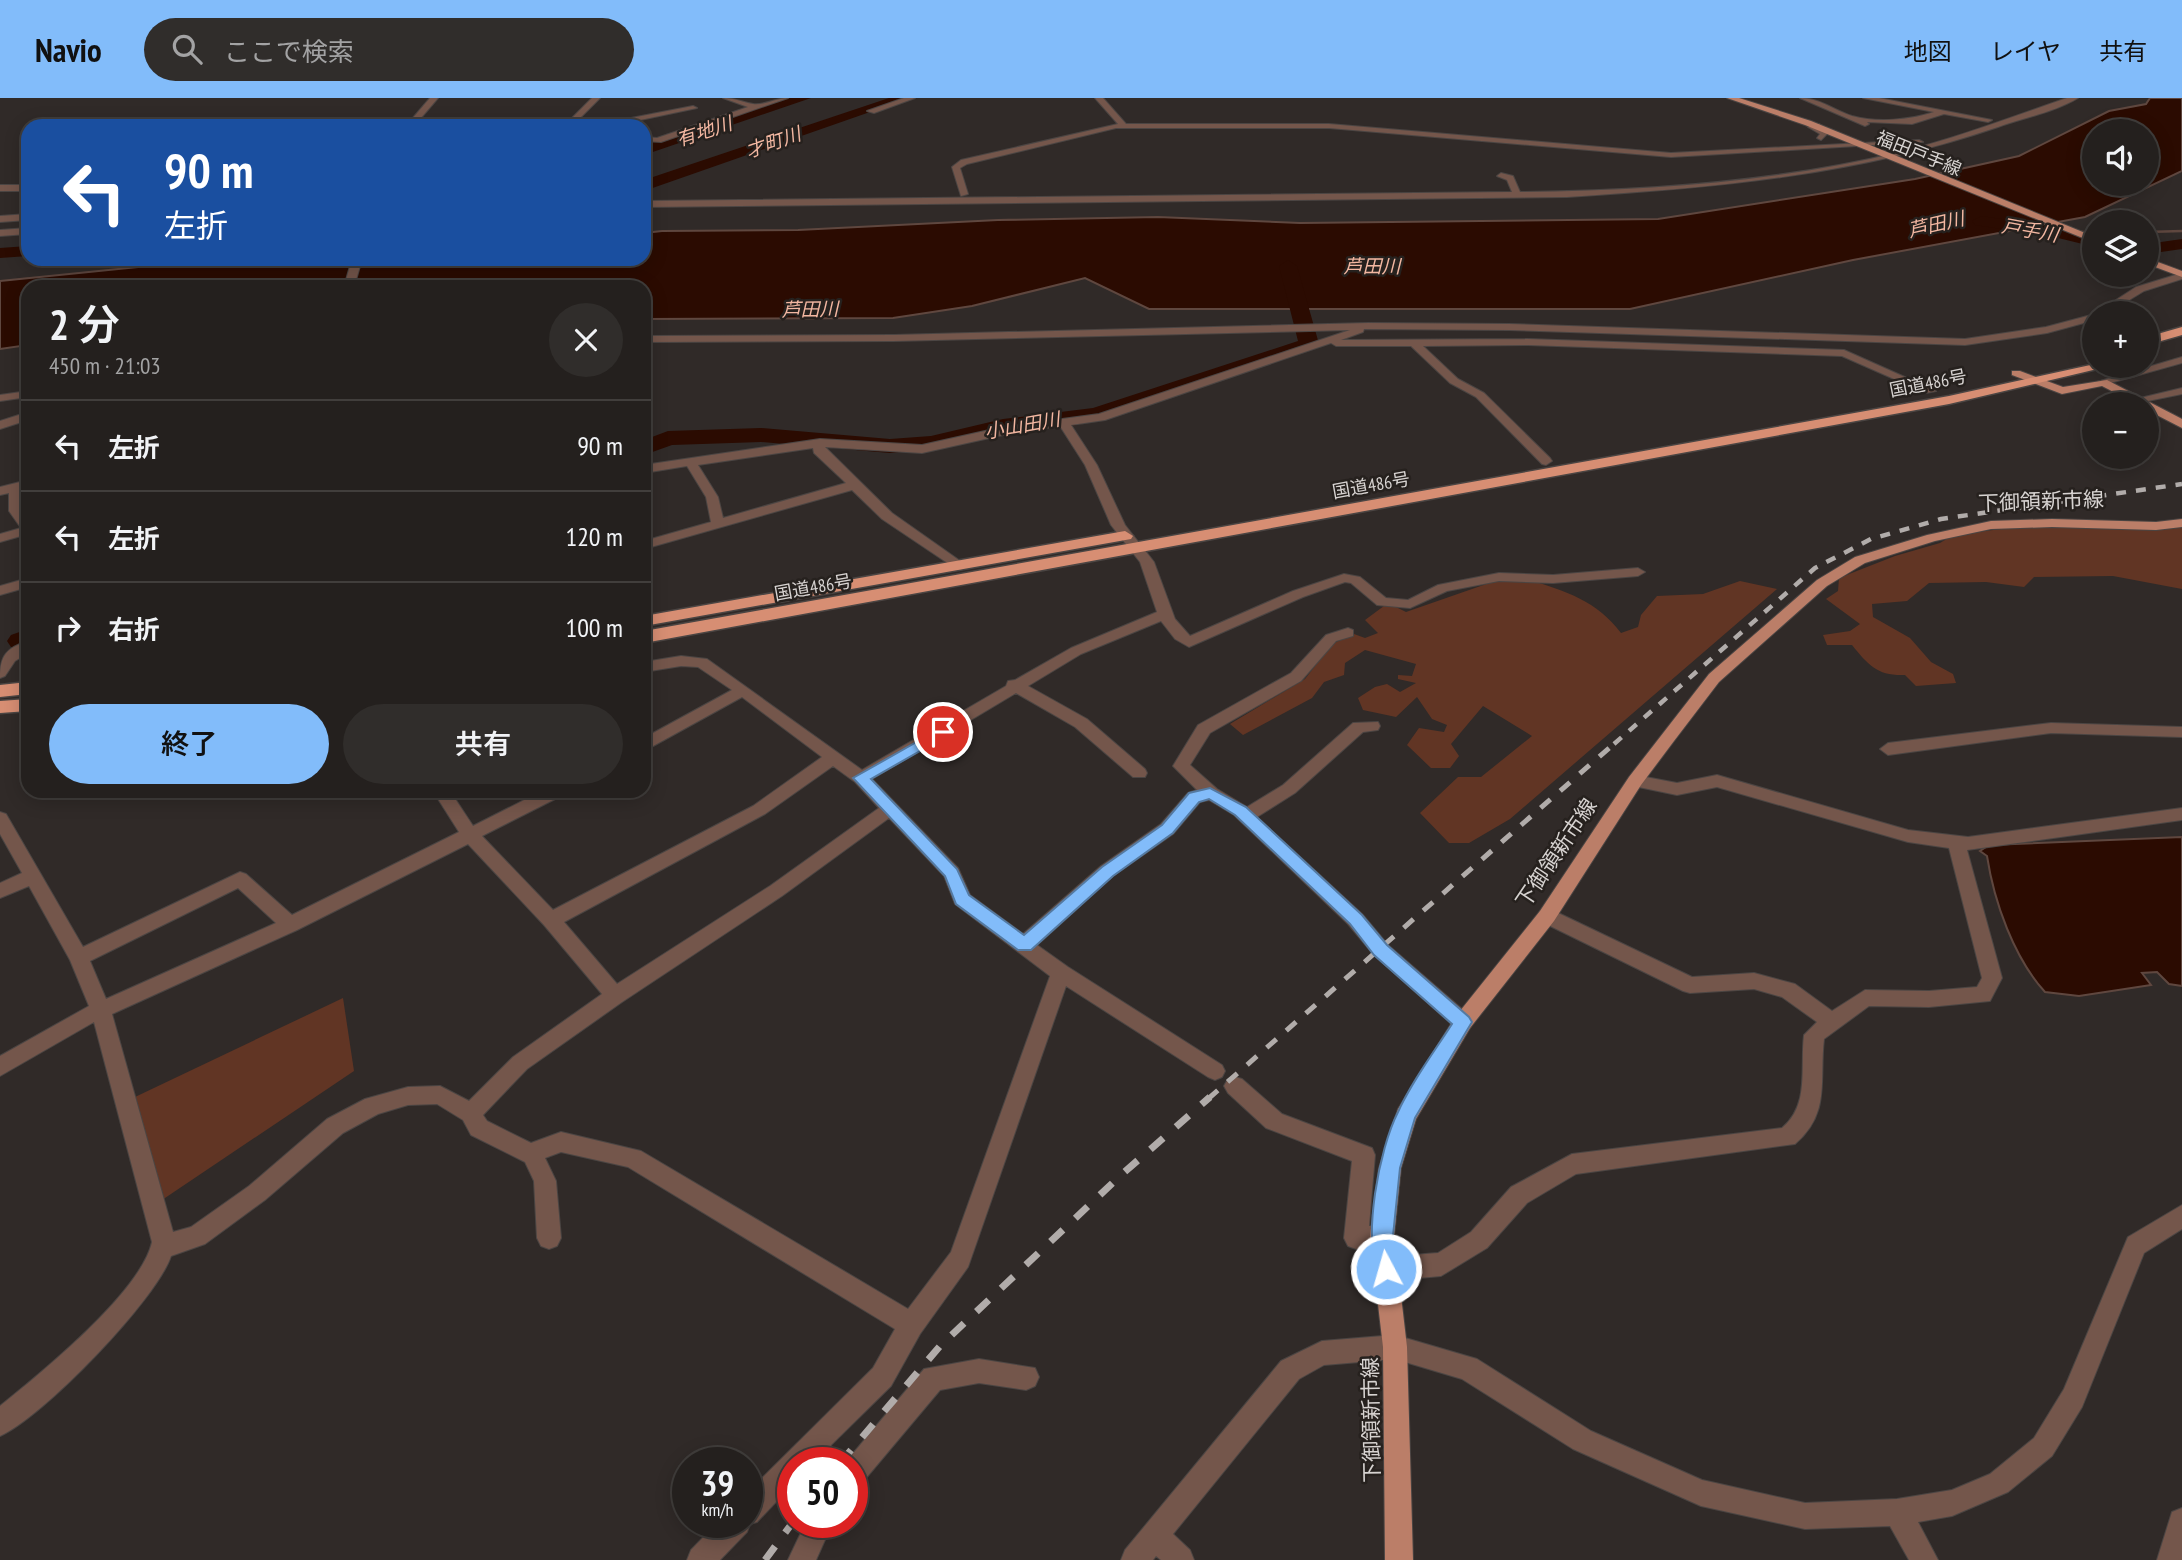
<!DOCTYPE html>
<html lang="ja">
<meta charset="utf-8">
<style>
:root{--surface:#24201e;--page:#302d2b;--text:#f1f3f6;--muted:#a3a3a4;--line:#413e3c;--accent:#82bcfa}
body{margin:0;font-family:"PT Sans Narrow","Noto Sans JP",sans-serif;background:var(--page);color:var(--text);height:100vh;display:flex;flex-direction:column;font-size:26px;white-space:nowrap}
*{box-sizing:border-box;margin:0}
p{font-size:23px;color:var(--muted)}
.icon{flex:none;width:38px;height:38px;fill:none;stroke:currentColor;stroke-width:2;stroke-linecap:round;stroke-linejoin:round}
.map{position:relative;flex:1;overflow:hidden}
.drawer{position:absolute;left:21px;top:182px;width:630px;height:518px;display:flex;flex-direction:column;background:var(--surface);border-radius:21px;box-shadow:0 4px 18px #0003,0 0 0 2px var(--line)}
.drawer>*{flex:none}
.banner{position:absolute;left:21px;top:21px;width:630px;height:147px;border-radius:21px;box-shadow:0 4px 18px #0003,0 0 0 2px var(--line);background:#1a4fa0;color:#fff;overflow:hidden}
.tools{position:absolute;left:2082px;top:21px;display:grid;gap:14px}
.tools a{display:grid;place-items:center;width:77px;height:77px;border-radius:50%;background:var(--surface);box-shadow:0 4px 18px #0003,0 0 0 2px var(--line);font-size:35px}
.speed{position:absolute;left:672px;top:1349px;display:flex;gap:14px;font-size:35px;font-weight:700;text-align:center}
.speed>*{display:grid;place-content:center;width:91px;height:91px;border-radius:50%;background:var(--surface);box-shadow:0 4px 18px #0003,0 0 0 2px var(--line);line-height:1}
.speed small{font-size:18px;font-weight:400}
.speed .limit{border:10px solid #d22;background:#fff;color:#111}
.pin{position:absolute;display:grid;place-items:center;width:60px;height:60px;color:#fff;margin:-30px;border:4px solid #fff;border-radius:50%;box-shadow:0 2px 7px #0007}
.me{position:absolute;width:77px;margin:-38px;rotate:354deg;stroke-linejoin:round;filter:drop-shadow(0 0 5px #0008)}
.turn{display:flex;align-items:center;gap:24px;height:147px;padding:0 28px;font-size:32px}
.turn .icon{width:91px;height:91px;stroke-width:2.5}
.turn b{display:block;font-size:49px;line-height:60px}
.round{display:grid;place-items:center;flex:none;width:74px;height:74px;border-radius:37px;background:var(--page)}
.summary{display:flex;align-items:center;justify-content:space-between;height:119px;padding:0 28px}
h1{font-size:42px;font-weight:600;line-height:52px}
.button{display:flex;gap:14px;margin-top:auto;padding:14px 28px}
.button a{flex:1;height:80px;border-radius:42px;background:var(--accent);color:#111;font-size:28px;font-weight:600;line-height:80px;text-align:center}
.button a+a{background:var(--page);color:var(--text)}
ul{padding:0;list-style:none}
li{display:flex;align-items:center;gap:21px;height:91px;padding:0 28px;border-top:2px solid var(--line)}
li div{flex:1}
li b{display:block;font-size:26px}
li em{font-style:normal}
header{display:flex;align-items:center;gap:42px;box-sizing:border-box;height:98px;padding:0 35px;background:var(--accent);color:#111}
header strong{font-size:33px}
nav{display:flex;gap:38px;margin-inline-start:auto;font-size:24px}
.search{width:490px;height:63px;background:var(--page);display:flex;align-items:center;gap:18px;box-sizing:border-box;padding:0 24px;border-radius:38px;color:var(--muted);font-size:26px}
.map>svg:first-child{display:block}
.green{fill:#613524}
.water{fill:#2b0b01;stroke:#5f473f;stroke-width:2;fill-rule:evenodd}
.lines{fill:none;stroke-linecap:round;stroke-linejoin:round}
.stream{stroke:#5f473f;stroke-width:2.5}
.river{fill:#2b0b01;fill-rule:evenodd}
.minor-casing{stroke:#4b4543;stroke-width:2}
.major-casing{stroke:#4b4543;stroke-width:2}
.highway-casing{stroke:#4b4543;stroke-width:3}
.minor{fill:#74564b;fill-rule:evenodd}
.major{fill:#bb7e68;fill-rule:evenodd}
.highway{fill:#d78e73;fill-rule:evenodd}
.rail-far2{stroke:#b1acaa;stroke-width:4.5;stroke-dasharray:10 10;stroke-linecap:butt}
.rail-far1{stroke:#b1acaa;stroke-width:5;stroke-dasharray:13 13;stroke-linecap:butt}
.rail{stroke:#b1acaa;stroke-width:7;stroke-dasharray:17 17;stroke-linecap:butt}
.route{fill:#82bcfa;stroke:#547aa2;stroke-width:2}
.labels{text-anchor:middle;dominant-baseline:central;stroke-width:5;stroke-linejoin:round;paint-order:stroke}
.far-street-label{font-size:18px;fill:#d7d3d1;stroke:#26211e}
.far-water-label{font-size:19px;font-style:italic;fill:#f3b7a1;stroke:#26211e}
.street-label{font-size:21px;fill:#d7d3d1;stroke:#26211e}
</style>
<header>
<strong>Navio</strong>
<div class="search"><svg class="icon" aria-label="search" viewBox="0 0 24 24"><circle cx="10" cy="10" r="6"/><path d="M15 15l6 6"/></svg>ここで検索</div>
<nav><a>地図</a><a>レイヤ</a><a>共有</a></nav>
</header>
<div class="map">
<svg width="2182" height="1462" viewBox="0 0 2182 1462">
<rect width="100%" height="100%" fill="#302a28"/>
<g class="green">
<path d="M2182 428V491L2113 478 2034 479 2024 489 1986 484 1929 485 1907 503 1872 506 1873 519 1910 540 1931 564 1953 576 1956 585 1916 588 1905 577C1878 578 1869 568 1852 547H1827L1823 537 1850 533 1860 526 1826 501 1838 493 1839 480 1895 458 1940 445 1953 437 2009 430Z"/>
<path d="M1529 482C1566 493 1597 503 1621 535L1638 529 1641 517 1657 498 1703 496 1740 483 1777 491 1510 721 1469 745H1449L1420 715 1458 679H1481L1532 638 1483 608 1451 646 1459 658 1450 670H1431L1407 647 1419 630 1444 634 1447 627 1432 621 1417 599 1396 619 1363 612 1358 600 1375 589 1387 586 1400 594 1416 585 1398 581V577L1412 578 1416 566 1365 552 1345 565 1344 577 1324 584 1312 600 1243 637 1230 626 1305 581 1332 546 1354 536 1365 540 1378 535 1365 522 1388 505 1406 514 1495 483Z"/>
<polygon points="343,900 354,973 162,1102 135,999"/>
</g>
<g class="water">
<path d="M2150 0H2182V73L2085 119 1853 162 1630 211H1149L1085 180 972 208 893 220 644 221V189H28V247L0 251V183L158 167 334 161H644V135L662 133 798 132 998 122 1158 119 1300 125 1658 121 1915 81 2019 58 2109 13 2146 6ZM2095 33H2147V86H2095Z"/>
<path d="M2182 739V888L2169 886 2157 874 2142 875 2151 887 2079 898 2045 894C2014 860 1994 804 1987 758L1980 753 1989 747Z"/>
</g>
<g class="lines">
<g class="stream">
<polyline points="2025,129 2095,135"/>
<polyline points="2147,134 2182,133"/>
</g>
<g class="river">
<polygon points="790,0 811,0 644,57 644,47"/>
<polygon points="889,0 910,0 644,93 644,82"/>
<polygon points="1981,118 2050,128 2095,139 2095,149 2050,138 1975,127 1972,123"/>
<polygon points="2182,141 2182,151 2147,156 2147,146"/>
<polygon points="28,148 28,158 0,160 0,150"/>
<polygon points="1288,162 1297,168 1319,246 1316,250 1107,320 1073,328 1003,335 931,352 890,355 761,344 672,347 644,357 644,342 668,333 761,330 890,341 931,338 1003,321 1093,310 1298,243 1279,168"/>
<polygon points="28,531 28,550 11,549 7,543 11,537"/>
</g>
<g class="minor-casing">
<g id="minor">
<polygon points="430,0 438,0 414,28 406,28"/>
<polygon points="592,0 600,0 575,25 626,21 693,8 697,10 626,25 564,28"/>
<path d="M723 0C734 0 742 4 753 6 763 8 776 0 788 0L661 44 644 43V39L657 40 748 9Z"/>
<polygon points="904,0 915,0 874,15 867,13"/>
<polygon points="1095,0 1103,0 1126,26 1329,26 1671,55 1919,42 1923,44 1671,59 1329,30 1116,30 967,66 960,70 968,96 961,98 952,69 961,62 1118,26"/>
<path d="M1800 0C1819 0 1834 12 1852 18 1877 25 1910 22 1934 14L1863 0H1879L1992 22 1988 24 1944 16 1912 26 1867 24 1869 26 1865 28Z"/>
<path d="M2067 0H2078C2055 14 2023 20 1998 29 1858 77 1714 90 1567 99L644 109V103L1512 94 1507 82 1497 78 1501 75 1513 78 1520 94C1646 93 1777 84 1900 54 1957 40 2012 19 2067 0Z"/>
<polygon points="1819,26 1828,35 1821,42 1817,40 1820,36 1808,29"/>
<rect x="0" y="87" width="28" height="6"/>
<polygon points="28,116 28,122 0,124 0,118"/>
<polygon points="28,130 28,136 0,138 0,132"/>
<polygon points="352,161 362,161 354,189 344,189"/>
<polygon points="2182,175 2182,181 2144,193 2108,215 2096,215 2136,189"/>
<path d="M2095 216V222L2047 235 1965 247 1509 232 1364 231 1363 234 1341 242 1528 241 1844 252 1936 293 1926 295 1842 258 1528 247 1423 248 1458 281 1484 295 1550 360 1552 363 1546 367 1542 366 1476 299 1450 285 1411 248H1336L1331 245 1105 322 1071 327 1097 367 1125 427 1154 464 1175 521 1190 538 1293 493 1344 476 1360 479 1386 500 1408 502 1438 487 1499 475 1553 477 1638 470 1645 474 1638 478 1553 485 1499 483 1447 493 1410 510 1377 507 1351 485 1345 484 1303 499 1189 549 1175 541 1161 523 1081 556 1028 588 1087 621 1145 671 1147 675 1145 679H1133L1075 629 1016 595 872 681 958 770 970 797 1023 836 1101 768 1161 726 1188 695 1197 692 1173 668 1198 627 1291 575 1326 537 1348 530 1353 532V538L1336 543 1301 583 1210 635 1190 667 1217 691 1247 709 1283 687 1353 625 1378 624 1380 628 1378 632 1363 634 1295 695 1257 719 1362 816 1388 847 1470 918 1473 924 1470 930 1463 932 1456 930 1374 857 1348 826 1234 717 1209 702 1200 704 1173 736 1113 778 1037 847 1068 869 1222 967 1225 973 1222 979 1215 982 1208 979 1066 888 968 1169 920 1236 891 1288 831 1347 836 1365H793V1386L757 1424 750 1426 747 1434 720 1462H687L691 1452 718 1424H747V1395L873 1270 895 1231 628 1069 561 1054 545 1060 556 1083 561 1140 557 1148 549 1151 541 1148 537 1140 534 1083 525 1064 471 1037 463 1022 437 1006 408 1007 378 1016 343 1035 265 1102 205 1146 171 1158C157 1201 42 1320 0 1338V1308C40 1276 141 1194 152 1144L94 924 0 978V958L89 908 70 862 29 788 0 800V785L22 775 0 736V714L6 716 83 849 240 774 246 776 292 817 459 734 433 693H450L473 728 542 693H565L563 697 482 738 553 812 753 708 822 659 742 599 644 653V640L732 592 698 569 681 568 644 574V564L681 558 707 561 862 672 1006 588 1008 583 1015 582 1071 550 1157 514 1140 464 1111 427 1085 367 1060 328 1003 337 922 355 825 349 892 415 963 465V471L958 472 882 421 852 392 644 451V443L711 424 706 399 687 368 644 375V367L820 341 922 347 1003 329 1099 316 1350 232 894 243 644 244V238L894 237 1368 225 1509 226 1965 241 2046 229ZM813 350 814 355 846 385 723 420 718 399 698 367ZM833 668 855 684 879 710 770 788 617 886 564 824 765 716ZM889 720 944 778 955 806 1050 878 951 1154 908 1211 641 1053 561 1034 531 1045 487 1023 483 1017 527 971 622 904 782 798ZM468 746 544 827 602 896 513 959 469 1003 440 988 408 989 365 1001 327 1021 249 1088 191 1129 173 1134 112 916 297 832ZM238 790 276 825 106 901 90 863Z"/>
<polygon points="2182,259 2182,265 2103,287 2097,284"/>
<polygon points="2182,290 2182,296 2138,305 2132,302"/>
<polygon points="28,293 28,299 0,303 0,297"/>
<polygon points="28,314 28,322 0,331 0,323"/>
<polygon points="28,382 28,390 21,391 28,436 0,444 0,436 21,430 9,413 9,395 0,397 0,389"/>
<polygon points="28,480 28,489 0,497 0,488"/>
<path d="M28 543V555L15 563 5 578 0 580C0 558 6 550 28 543Z"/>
<polygon points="2051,625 2182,629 2182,639 2051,635 1888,657 1880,651 1888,645"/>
<path d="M1635 677 1677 685 1717 677 1908 732 1968 739 2182 710V722L1967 752 2002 880 1990 903 1929 909 1869 908 1824 941C1819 983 1831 1015 1795 1046L1576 1076 1527 1105 1487 1150 1441 1178 1386 1183 1378 1179 1374 1171 1378 1163 1386 1159 1438 1155 1471 1134 1511 1089 1572 1056 1782 1030C1810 1007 1800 970 1804 937L1817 924 1782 899 1754 891 1690 895 1683 893 1540 823 1538 818 1540 813H1554L1692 879 1754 875 1795 886 1832 913 1865 892 1929 893 1977 889 1982 880 1949 750 1908 744 1717 689 1677 697 1629 687 1627 683Z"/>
<polygon points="1235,979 1242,981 1282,1016 1372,1050 1375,1057 1369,1128 1382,1127 1390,1130 1394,1138 1390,1146 1356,1151 1348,1148 1344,1140 1352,1063 1266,1030 1228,995 1224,988 1228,981"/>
<polygon points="2182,1107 2182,1131 2144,1155 2082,1309 2052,1358 2008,1394 1952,1418 1918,1424 1938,1462 1909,1462 1890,1428 1805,1431 1701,1408 1573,1351 1462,1281 1395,1261 1324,1267 1299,1281 1173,1436 1190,1452 1194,1462 1161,1462 1156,1458 1153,1462 1121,1462 1125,1452 1281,1263 1322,1243 1395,1237 1477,1261 1591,1333 1702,1382 1805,1405 1897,1401 1952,1392 1990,1376 2034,1340 2064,1291 2128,1139"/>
<polygon points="979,1261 1035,1270 1039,1279 1035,1288 1026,1292 979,1285 940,1292 861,1386 852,1390 852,1365 845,1365 924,1271"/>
<polygon points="2182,1410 2182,1462 2157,1462 2172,1414"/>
<polygon points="806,1424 833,1424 816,1462 788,1462"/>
</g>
</g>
<g class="major-casing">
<g id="major">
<polygon points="1727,0 1739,0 1811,23 2095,139 2095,145 1805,27"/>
<polygon points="2147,160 2182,173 2182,179 2147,166"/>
<polygon points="2012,273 2020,273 2063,289 2107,282 2182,321 2182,330 2147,312 2147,306 2137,306 2102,288 2062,296 2012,277"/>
<polygon points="2052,421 2156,424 2182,421 2182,429 2156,432 2052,429 1991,431 1935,443 1865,465 1827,488 1719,584 1674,643 1641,687 1554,823 1470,930 1416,1021 1401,1070 1394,1138 1407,1249 1413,1462 1385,1462 1383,1249 1370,1138 1379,1070 1398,1011 1456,918 1540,813 1629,679 1709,576 1817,482 1855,459 1927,437 1991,423"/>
</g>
</g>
<g class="highway-casing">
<g id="highway">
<polygon points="2182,229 2182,237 2147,247 2147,239"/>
<polygon points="2095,266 2110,268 1949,306 644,545 644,533 1949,298"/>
<polygon points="1125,433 1133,438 1131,441 644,528 644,518"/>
<polygon points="28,584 28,596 0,599 0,587"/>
<polygon points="28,601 28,613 0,615 0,603"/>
</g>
</g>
<use href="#minor" class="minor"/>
<use href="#major" class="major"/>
<use href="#highway" class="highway"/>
<polyline class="rail-far2" points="1614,646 1815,470 1871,441 1941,421 2182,386"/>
<polyline class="rail-far1" points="1208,1001 1616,644"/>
<g class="rail">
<polyline points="840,1365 940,1248 1120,1078 1210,999"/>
<polyline points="765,1462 793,1424"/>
</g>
</g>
<path class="route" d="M943 629 948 630V637L871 681 957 771 969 797 1024 837 1102 769 1162 727 1189 695 1210 690 1246 709 1362 817 1387 847 1469 919 1472 924 1469 929 1415 1020 1400 1070 1393 1138 1397 1171 1394 1179 1386 1182 1379 1179C1362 1140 1379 1051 1398 1014 1412 983 1434 954 1452 926L1374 857 1350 826 1235 717 1209 701 1199 704 1173 735 1113 778 1031 852H1018L956 806 945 778 853 680Z"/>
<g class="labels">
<g class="far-street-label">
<text transform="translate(1919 55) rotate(22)">福田戸手線</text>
<text transform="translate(1928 285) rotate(-11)">国道486号</text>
<text transform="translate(1371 387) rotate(-10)">国道486号</text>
<text transform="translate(813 489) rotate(-10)">国道486号</text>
</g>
<g class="far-water-label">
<text transform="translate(704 33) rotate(-18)">有地川</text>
<text transform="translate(773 44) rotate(-19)">才町川</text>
<text transform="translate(1936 126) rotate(-13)">芦田川</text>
<text transform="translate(2030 132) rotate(10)">戸手川</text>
<text x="1372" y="168">芦田川</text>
<text transform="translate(810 211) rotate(-1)">芦田川</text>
<text transform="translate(1022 327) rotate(-10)">小山田川</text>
</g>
<g class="street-label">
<text transform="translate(2041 403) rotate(-2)">下御領新市線</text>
<text transform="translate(1556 755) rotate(-56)">下御領新市線</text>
<text transform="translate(1371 1322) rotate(-91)">下御領新市線</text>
</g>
</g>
</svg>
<div class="tools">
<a><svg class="icon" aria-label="sound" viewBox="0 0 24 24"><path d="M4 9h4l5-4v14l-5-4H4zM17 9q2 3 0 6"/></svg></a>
<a><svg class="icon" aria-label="layers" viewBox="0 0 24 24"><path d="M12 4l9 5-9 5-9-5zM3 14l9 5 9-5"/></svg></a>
<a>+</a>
<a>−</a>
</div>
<div class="speed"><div>39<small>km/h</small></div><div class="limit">50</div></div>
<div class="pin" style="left:943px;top:634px;background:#d93025"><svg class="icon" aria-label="arrive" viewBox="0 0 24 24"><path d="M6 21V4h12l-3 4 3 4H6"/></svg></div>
<svg class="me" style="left:1386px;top:1171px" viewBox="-20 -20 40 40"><circle r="17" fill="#82bcfa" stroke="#fff" stroke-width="3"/><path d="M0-11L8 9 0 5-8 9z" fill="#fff"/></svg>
<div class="banner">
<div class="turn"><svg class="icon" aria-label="left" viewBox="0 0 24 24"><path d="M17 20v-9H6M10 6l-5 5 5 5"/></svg><div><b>90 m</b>左折</div></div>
</div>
<section class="drawer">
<div class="summary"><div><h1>2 分</h1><p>450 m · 21:03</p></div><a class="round"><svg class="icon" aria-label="close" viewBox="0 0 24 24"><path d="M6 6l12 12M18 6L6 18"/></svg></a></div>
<ul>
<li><svg class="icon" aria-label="left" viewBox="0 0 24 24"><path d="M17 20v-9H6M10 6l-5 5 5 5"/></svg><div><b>左折</b></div><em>90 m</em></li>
<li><svg class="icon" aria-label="left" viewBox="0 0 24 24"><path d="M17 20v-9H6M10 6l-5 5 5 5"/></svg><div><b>左折</b></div><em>120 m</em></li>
<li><svg class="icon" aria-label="right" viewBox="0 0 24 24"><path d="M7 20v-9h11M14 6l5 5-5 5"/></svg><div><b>右折</b></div><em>100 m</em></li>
</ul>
<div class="button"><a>終了</a><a>共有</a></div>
</section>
</div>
